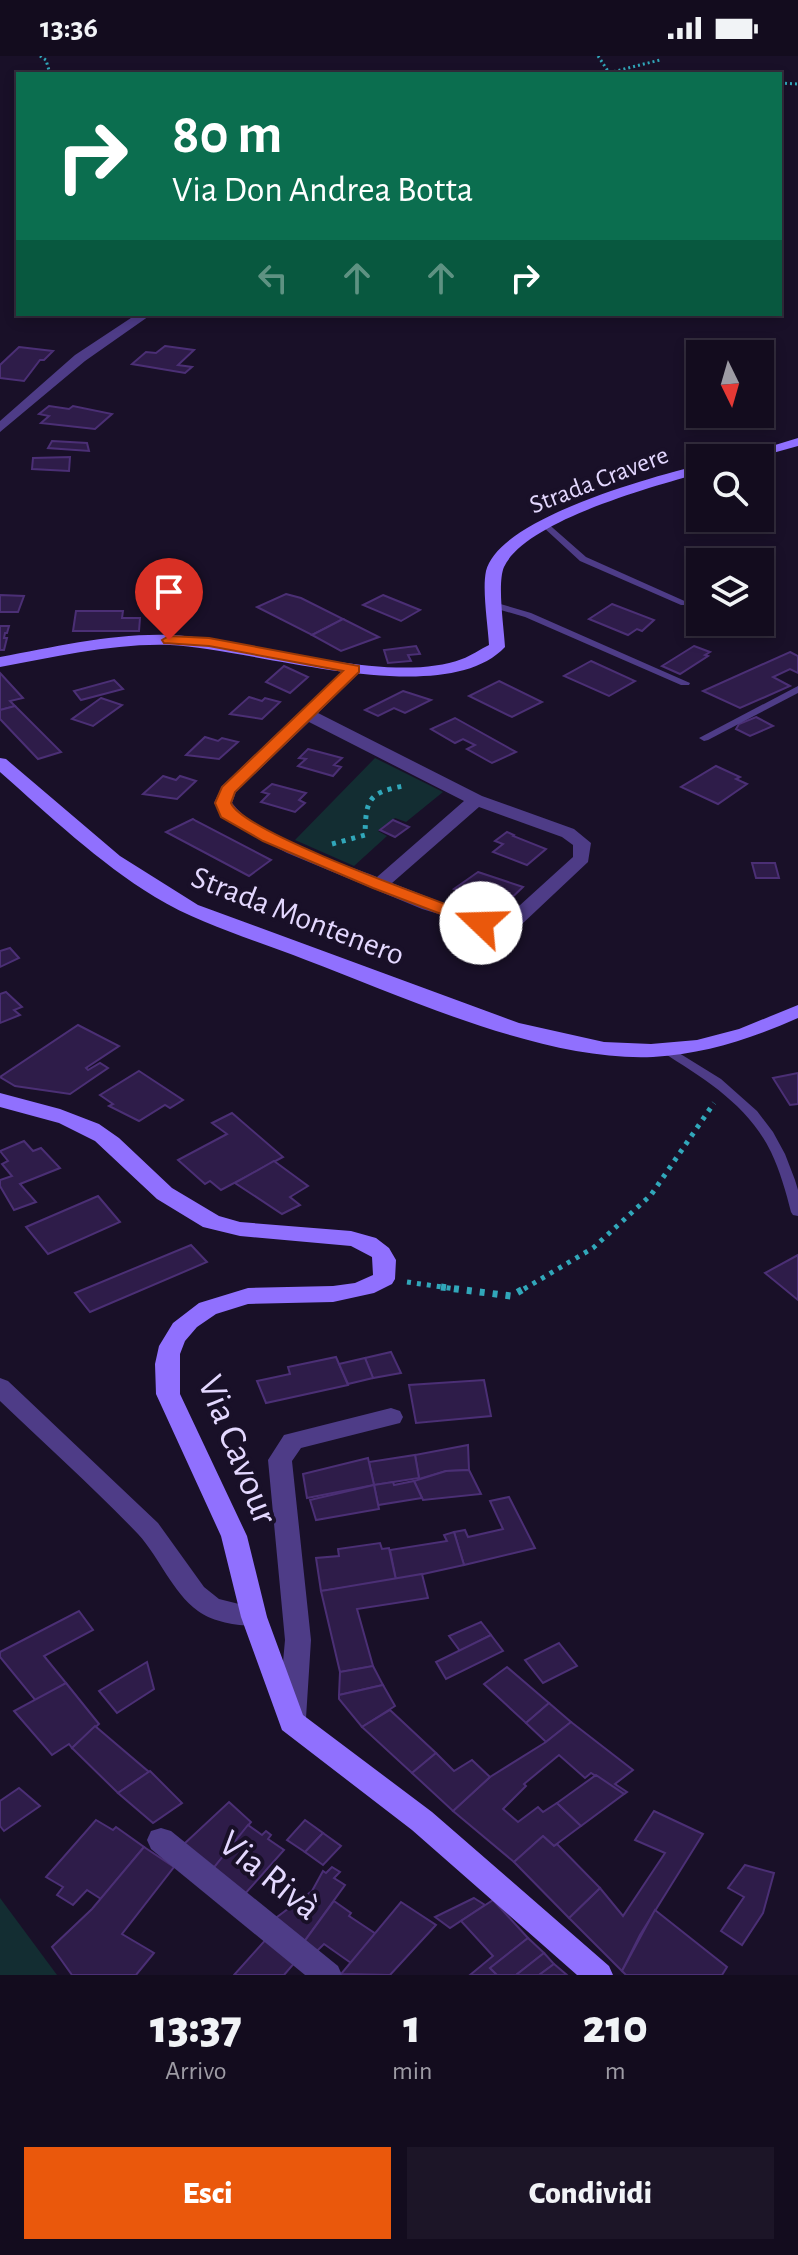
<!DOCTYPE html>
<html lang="it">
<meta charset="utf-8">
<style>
:root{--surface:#130c1e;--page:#1c1527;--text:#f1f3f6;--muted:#9d9ba4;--line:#322c3c;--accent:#ea580c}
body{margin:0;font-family:"Alegreya Sans",sans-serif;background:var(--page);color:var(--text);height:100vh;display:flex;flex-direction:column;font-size:30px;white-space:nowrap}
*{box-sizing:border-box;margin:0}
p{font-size:26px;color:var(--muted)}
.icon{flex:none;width:44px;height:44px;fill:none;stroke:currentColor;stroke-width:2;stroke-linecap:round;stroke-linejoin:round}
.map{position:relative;height:1919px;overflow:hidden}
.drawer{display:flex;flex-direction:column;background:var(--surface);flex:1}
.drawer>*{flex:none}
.top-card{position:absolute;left:16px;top:16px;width:766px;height:244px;border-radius:0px;box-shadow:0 4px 12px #0003,0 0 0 2px var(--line);background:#0b6e4f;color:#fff;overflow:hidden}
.needle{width:52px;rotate:175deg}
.tools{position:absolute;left:686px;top:284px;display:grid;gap:16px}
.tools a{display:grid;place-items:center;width:88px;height:88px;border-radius:0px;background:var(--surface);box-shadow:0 4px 12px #0003,0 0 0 2px var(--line);font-size:40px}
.pin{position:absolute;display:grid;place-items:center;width:68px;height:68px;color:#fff;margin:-82px -34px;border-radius:50% 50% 50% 0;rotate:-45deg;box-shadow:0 0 8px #0007}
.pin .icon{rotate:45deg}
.me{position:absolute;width:88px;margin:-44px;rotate:291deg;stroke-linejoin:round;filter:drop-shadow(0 0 6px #0008)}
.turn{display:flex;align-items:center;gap:28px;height:168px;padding:0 24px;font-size:36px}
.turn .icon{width:104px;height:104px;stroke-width:2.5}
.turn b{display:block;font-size:56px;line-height:68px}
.lanes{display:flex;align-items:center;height:76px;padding:0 24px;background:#0003;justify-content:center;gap:40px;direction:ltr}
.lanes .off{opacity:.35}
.eta{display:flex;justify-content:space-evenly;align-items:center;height:136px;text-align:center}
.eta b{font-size:48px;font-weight:800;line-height:56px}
.action{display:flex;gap:16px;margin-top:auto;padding:16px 24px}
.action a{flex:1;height:92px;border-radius:0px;background:var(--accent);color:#fff;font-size:32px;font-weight:800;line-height:92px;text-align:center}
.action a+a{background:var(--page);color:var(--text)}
.status{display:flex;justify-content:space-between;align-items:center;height:56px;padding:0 40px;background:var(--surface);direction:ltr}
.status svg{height:22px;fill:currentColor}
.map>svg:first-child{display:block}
.green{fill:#132d32}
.building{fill:#2e1c49;stroke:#4b2f75;stroke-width:2}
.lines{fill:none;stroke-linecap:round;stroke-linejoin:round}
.path-far2{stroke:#31a7ba;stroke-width:3;stroke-dasharray:2 3;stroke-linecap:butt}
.path-far1{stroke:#31a7ba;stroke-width:5;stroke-dasharray:4 6;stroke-linecap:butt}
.path{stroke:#31a7ba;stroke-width:7;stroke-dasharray:5 8;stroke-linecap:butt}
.lane{fill:#4e3c87;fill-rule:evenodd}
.street{fill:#4e3c87;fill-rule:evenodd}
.secondary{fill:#9070fe;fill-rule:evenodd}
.route{fill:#ea580c;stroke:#983908;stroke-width:2}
.labels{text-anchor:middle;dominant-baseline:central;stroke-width:8;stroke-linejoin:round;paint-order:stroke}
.far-street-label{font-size:26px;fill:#e4d8ff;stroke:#191028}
.street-label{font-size:32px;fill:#e4d8ff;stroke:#191028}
.near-street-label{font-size:38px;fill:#e4d8ff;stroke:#191028}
</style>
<div class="status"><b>13:36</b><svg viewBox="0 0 49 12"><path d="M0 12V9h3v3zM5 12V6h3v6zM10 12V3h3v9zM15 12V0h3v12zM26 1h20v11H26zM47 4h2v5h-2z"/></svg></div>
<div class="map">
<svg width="798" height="1919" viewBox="0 0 798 1919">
<rect width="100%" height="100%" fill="#191028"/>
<g class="green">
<polygon points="375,702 443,736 406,766 395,762 378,775 387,780 354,810 295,784"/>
<polygon points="0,1842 57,1919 0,1919"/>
</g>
<g class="building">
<polygon points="165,290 194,294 178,309 192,311 185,317 132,308 146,296 156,297"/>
<polygon points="19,291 53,295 44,304 40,304 24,325 0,322 0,309"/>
<polygon points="49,350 69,353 73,350 112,358 95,373 41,367 49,360 39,358"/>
<polygon points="52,385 87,387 89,395 48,392"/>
<polygon points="70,401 69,415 32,413 33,402"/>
<polygon points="286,538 301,542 343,563 312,579 257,551"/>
<polygon points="0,539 24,540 18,556 0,556"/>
<polygon points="383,539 420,554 401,565 363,549"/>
<polygon points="612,548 654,564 642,575 637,573 628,579 589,563"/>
<polygon points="76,555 123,555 122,562 140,562 139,575 73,575"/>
<polygon points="343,563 379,581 341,595 312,579"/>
<polygon points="0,570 9,570 7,577 5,577 4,582 7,582 4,594 0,594"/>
<polygon points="416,590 420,598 408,599 411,605 388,607 384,594"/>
<polygon points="694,590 710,596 705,599 708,600 680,618 662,610"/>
<polygon points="790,596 798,600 798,617 790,613 773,621 790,630 740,652 703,635"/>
<polygon points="591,605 635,625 609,640 564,620"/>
<polygon points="284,610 308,621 290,637 266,626"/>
<polygon points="0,617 23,642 10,645 15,650 0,654"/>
<polygon points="114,624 123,633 81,644 74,635"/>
<polygon points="499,625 542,646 512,661 469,640"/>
<polygon points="403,635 431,644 405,657 394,652 378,660 365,654"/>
<polygon points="249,641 262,645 265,642 280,646 262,663 230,658"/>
<polygon points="101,642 122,649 93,670 72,663"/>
<polygon points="15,650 61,696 38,703 0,663 0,654"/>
<polygon points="756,661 773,670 750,680 736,673 739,668"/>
<polygon points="455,662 516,696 492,707 467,693 475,689 463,683 455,687 431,673"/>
<polygon points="205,681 218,685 222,682 238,686 219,703 186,699"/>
<polygon points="308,693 342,702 334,709 341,711 333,720 298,710 306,703 299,702"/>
<polygon points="716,710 740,721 736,723 747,728 718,748 681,731"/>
<polygon points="163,720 176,724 180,720 196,725 177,743 143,738"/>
<polygon points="272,728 306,737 299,744 305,747 295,756 261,746 269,738 262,736"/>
<polygon points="193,763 196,765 271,804 249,820 166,776"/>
<polygon points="393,764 409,771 395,781 380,774"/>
<polygon points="507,776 514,779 513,780 546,793 527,809 493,796 503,788 495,785"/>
<polygon points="752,807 775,807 779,822 756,822"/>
<polygon points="478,816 523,831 503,850 454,833"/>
<polygon points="10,892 19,902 0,911 0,895"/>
<polygon points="6,936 22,951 14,954 20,959 0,967 0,938"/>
<polygon points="78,969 119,990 86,1012 88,1014 100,1007 108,1012 70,1038 15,1030 0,1021"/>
<polygon points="139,1015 183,1044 170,1052 165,1049 139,1065 109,1050 113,1048 100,1039"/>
<polygon points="798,1017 798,1048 790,1049 773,1022"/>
<polygon points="232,1057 283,1101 221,1134 210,1125 205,1128 178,1104 227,1078 212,1067"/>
<polygon points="24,1085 33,1095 41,1092 60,1112 20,1128 36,1146 14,1154 0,1130 0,1124 12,1120 2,1108 8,1105 0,1095"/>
<polygon points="274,1105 308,1130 290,1141 300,1149 282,1158 235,1127"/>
<polygon points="98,1140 120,1166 48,1198 26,1171"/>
<polygon points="191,1189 207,1206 90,1256 75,1237"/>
<polygon points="798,1199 798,1244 765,1217"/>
<polygon points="391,1296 401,1317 373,1322 365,1302"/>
<polygon points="336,1301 348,1329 266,1347 257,1325 290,1318 288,1311"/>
<polygon points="365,1302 373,1322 348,1328 339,1308"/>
<polygon points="484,1324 491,1360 416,1367 409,1329"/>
<polygon points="468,1389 469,1414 446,1415 419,1423 415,1399"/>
<polygon points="415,1399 419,1422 374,1429 369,1406"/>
<polygon points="368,1402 374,1429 307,1442 303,1418"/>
<polygon points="469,1414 481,1438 423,1444 414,1425 446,1415"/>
<polygon points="414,1425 422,1442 378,1449 374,1429 393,1426 394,1429"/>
<polygon points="374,1429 379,1453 316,1464 310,1444"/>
<polygon points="509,1441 535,1492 464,1509 454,1476 465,1474 468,1481 503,1473 490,1445"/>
<polygon points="454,1476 464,1509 396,1524 390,1494 447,1485 444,1479"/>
<polygon points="380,1487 382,1493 389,1492 396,1524 321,1535 316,1502 339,1500 338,1493"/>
<polygon points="422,1518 428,1542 357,1553 373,1610 340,1616 321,1535"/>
<polygon points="79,1555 93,1574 44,1600 66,1627 36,1645 0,1601 0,1596"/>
<polygon points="481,1566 491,1579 460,1595 449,1580"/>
<polygon points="491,1579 503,1595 446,1623 436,1606"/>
<polygon points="559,1587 577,1610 543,1627 525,1604"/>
<polygon points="147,1606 154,1633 117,1657 99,1635"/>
<polygon points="373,1610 383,1629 339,1639 340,1616"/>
<polygon points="507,1611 549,1647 526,1667 484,1628"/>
<polygon points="66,1627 99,1668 72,1692 69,1688 52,1699 14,1655"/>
<polygon points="383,1629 395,1650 362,1671 339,1643 339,1639"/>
<polygon points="549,1647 571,1666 546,1686 526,1667"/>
<polygon points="390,1654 436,1697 412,1717 362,1671"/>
<polygon points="571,1666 633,1714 615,1728 627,1736 624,1738 591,1717 585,1722 559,1699 524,1728 526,1730 503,1753 518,1766 538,1751 543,1756 557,1747 581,1770 554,1790 543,1780 514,1806 453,1755 490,1721 546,1686"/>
<polygon points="95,1670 149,1716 118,1737 72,1692"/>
<polygon points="436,1697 454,1715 472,1704 490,1721 453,1755 412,1717"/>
<polygon points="150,1715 182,1747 153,1767 118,1737"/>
<polygon points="596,1719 624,1738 581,1770 557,1747"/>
<polygon points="19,1732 40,1750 4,1775 0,1770 0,1745"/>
<polygon points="229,1746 251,1766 212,1814 184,1788"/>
<polygon points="654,1755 703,1778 640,1879 622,1915 569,1862 600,1832 623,1860 665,1797 635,1784"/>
<polygon points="96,1764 113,1774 116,1771 144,1791 101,1843 87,1834 73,1849 57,1839 63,1831 46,1821"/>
<polygon points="305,1764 323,1777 305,1796 287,1784"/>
<polygon points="248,1769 262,1779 266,1775 271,1779 268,1783 284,1794 244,1839 212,1814"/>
<polygon points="323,1777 341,1790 323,1809 305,1796"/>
<polygon points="543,1780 554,1790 557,1788 600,1832 569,1862 514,1806"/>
<polygon points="144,1791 174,1811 122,1878 154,1897 136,1919 72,1919 52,1891 92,1853"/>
<polygon points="745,1809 774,1817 763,1857 742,1889 721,1875 744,1841 728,1832"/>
<polygon points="332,1811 340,1816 334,1822 345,1829 303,1887 273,1864 312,1835 323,1815 326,1817"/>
<polygon points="474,1842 485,1849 450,1872 435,1861"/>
<polygon points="493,1844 528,1882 490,1912 497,1919 470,1919 493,1900 461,1865"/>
<polygon points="334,1845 351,1857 349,1860 376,1878 351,1907 324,1888 317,1895 304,1886"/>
<polygon points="401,1846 436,1869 390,1919 341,1918"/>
<polygon points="655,1854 727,1911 722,1919 626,1919 622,1915"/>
<polygon points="268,1881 297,1904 284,1919 234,1919"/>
<polygon points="528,1882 544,1897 516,1919 497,1919 490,1912"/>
<polygon points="544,1897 554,1908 539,1919 516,1919"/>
<polygon points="554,1908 567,1919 539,1919"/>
</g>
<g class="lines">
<g class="path-far2">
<polyline points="40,0 46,4 50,18"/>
<polyline points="598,0 608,15"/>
<polyline points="604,18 660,4"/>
<polyline points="780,27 798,28"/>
</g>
<g class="path-far1">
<path d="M332 788 365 779C366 745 367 737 403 730"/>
<polyline points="407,1226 456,1233"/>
<polyline points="524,1233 593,1192 651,1139 714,1047"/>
</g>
<polyline class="path" points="441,1231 511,1240 527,1231"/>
<g class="lane">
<polygon points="545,465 586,501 689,547 687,549 681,549 580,505 542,470 542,466"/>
<polygon points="497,547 531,557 690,627 689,629 681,629 525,561 494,552 492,550"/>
<polygon points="798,630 798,637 708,684 704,685 699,682"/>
<path d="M666 989 721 1023 757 1055 773 1076 785 1098 795 1124 798 1134V1160L793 1159 791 1156C786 1136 780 1115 771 1096 748 1049 705 1023 662 996L660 993 662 990Z"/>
</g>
<g class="street">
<polygon points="137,258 152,258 85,305 0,376 0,365 75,299"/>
<path d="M354 608 360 610 362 613 360 616 318 657 482 740 574 773 591 787 588 806 521 869 482 871 422 853 287 797 241 773 225 762 214 747 222 730 348 610ZM309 666 464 745 377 821C334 804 260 783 232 747L236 736ZM479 751 562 781 573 789V801L508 860 469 857 392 827Z"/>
<path d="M0 1322 8 1325 158 1467 204 1531 219 1543 263 1554 267 1561 263 1568C247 1573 212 1566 198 1555 172 1536 160 1502 138 1478 94 1432 46 1389 0 1345Z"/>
<polygon points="391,1352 400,1355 403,1361 400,1367 301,1392 292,1405 311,1584 306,1662 302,1670 292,1673 282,1670 278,1662 285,1584 268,1404 284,1379"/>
<polygon points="161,1772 171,1775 338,1910 342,1919 305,1919 151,1793 147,1784 151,1775"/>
</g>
<g class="secondary">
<polygon points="798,382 798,390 755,402 732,402"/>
<path d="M700 409V417C652 431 525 465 504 511 497 527 504 572 505 591 443 657 252 592 170 589 114 587 56 601 0 611V601C55 591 113 577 170 579 251 582 388 631 462 603 471 600 480 593 489 589 488 569 482 534 486 515 499 462 652 421 700 409Z"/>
<path d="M0 702 6 703 120 800 198 849 519 967 604 986 651 988 697 984 739 973 798 949V962C751 983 705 998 653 1001 545 1006 406 942 306 904 256 884 201 869 155 841 98 806 50 760 0 716Z"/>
<polygon points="0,1037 60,1053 99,1068 119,1082 172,1132 219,1160 240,1166 351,1175 376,1182 389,1192 396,1204 395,1223 392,1228 374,1237 333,1246 248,1248 216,1258 197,1271 185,1285 180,1298 180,1338 247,1480 267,1561 303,1659 432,1756 609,1910 613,1919 577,1919 412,1774 282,1674 241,1561 221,1480 156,1338 155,1308 159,1290 173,1267 199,1247 248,1232 333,1230 355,1227 373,1219 372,1201 351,1190 240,1180 203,1171 157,1143 95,1085 59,1067 0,1051"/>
</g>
</g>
<path class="route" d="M169 580 209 582 359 610V616L235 736 231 747C244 778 447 848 488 864L490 867 488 871H475L373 832 263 785 221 761 215 747 222 731 343 615 209 590 164 587 162 584Z"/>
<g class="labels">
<g class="far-street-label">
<text transform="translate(599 424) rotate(-21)">Strada Cravere</text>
</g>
<g class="street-label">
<text transform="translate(298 860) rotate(21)">Strada Montenero</text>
</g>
<g class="near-street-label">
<text transform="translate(237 1394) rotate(68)">Via Cavour</text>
<text transform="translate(269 1820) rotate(39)">Via Rivà</text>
</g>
</g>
</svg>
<div class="tools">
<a><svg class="needle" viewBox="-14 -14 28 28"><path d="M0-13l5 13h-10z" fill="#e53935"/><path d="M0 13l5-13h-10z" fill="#9d9ba4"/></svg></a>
<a><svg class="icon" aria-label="search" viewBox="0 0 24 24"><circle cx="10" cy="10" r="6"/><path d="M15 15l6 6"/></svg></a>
<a><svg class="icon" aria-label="layers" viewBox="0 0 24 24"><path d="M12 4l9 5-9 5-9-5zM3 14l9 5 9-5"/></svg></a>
</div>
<div class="pin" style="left:169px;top:584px;background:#d93025"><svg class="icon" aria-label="arrive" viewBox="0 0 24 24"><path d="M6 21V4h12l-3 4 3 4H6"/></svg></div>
<svg class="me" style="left:481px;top:867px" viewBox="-20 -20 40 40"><circle r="19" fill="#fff"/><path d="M0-13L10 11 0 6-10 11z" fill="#ea580c"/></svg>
<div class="top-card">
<div class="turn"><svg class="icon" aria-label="right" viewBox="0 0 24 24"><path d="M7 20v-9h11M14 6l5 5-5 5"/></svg><div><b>80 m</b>Via Don Andrea Botta</div></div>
<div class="lanes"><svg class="icon off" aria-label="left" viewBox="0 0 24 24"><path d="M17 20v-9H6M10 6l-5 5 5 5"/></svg><svg class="icon off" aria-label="ahead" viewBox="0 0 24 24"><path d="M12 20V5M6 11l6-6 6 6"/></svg><svg class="icon off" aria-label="ahead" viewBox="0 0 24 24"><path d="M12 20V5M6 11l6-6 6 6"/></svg><svg class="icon" aria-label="right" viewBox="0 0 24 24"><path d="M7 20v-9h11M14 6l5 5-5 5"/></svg></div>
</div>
</div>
<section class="drawer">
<div class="eta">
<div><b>13:37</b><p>Arrivo</p></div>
<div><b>1</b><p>min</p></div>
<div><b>210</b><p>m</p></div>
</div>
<div class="action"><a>Esci</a><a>Condividi</a></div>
</section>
